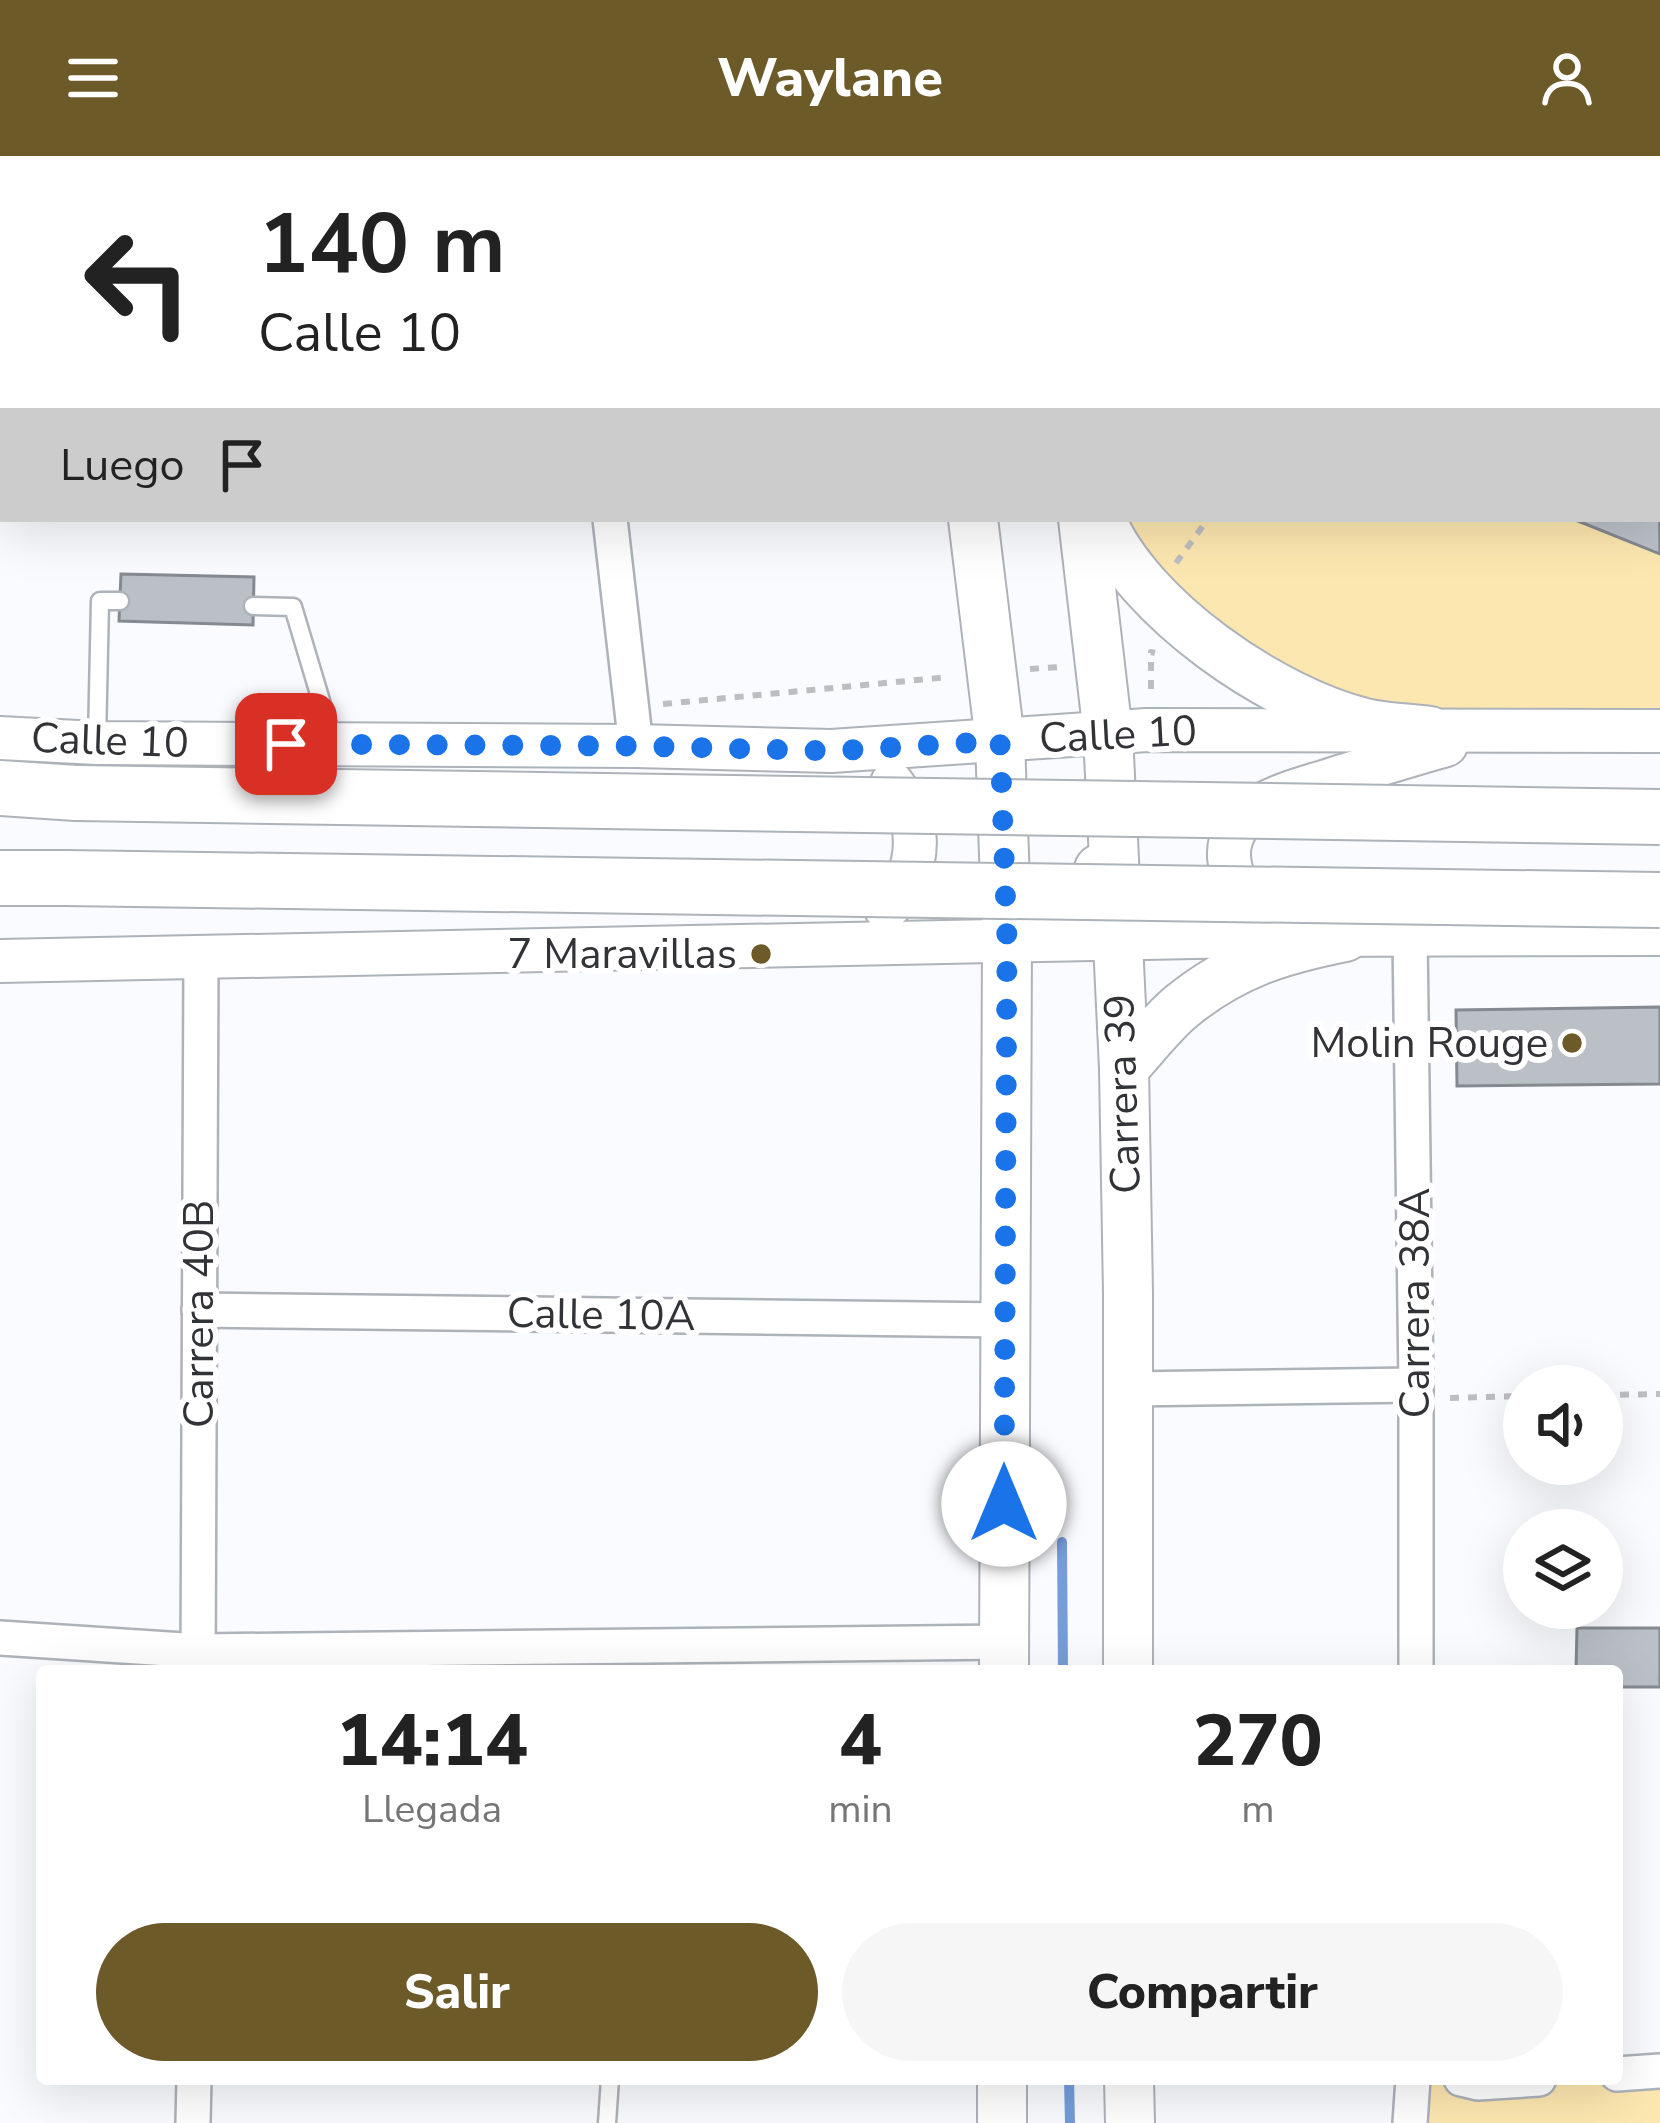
<!DOCTYPE html>
<html lang="es">
<style>
:root{--surface:#fff;--page:#f6f6f6;--text:#222;--muted:#767676;--accent:#6d5a29}
body{margin:0;font-family:"Nunito Sans",sans-serif;background:var(--page);color:var(--text);height:100vh;display:flex;flex-direction:column;font-size:45px;white-space:nowrap}
*{box-sizing:border-box;margin:0}
p{font-size:39px;color:var(--muted)}
.icon{flex:none;width:66px;height:66px;fill:none;stroke:currentColor;stroke-width:2;stroke-linecap:round;stroke-linejoin:round}
.map{position:relative;flex:1;overflow:hidden}
.drawer{position:absolute;left:36px;top:1509px;width:1587px;height:420px;display:flex;flex-direction:column;background:var(--surface);border-radius:12px;box-shadow:0 12px 48px #0002}
.drawer>*{flex:none}
.hud{position:absolute;left:0px;top:0px;width:1662px;height:366px;box-shadow:0 12px 48px #0002;background:#fff;color:var(--text);overflow:hidden}
.fabs{position:absolute;left:1503px;top:1209px;display:grid;gap:24px}
.fabs a{display:grid;place-items:center;width:120px;height:120px;border-radius:50%;background:var(--surface);box-shadow:0 12px 48px #0002;font-size:60px}
.pin{position:absolute;display:grid;place-items:center;width:102px;height:102px;color:#fff;margin:-51px;border-radius:24px;box-shadow:0 6px 18px #0006}
.me{position:absolute;width:132px;margin:-66px;rotate:0deg;stroke-linejoin:round;filter:drop-shadow(0 0 9px #0008)}
.turn{display:flex;align-items:center;gap:42px;height:252px;padding:0 60px;font-size:54px}
.turn .icon{width:156px;height:156px;stroke-width:2.5}
.turn b{display:block;font-size:84px;line-height:102px}
.then{display:flex;align-items:center;height:114px;padding:0 60px;background:#0003;gap:24px;font-size:45px}
.eta{display:flex;justify-content:space-evenly;align-items:center;height:204px;text-align:center}
.eta b{font-size:72px;font-weight:800;line-height:84px}
.cta{display:flex;gap:24px;margin-top:auto;padding:24px 60px}
.cta a{flex:1;height:138px;border-radius:72px;background:var(--accent);color:#fff;font-size:48px;font-weight:800;line-height:138px;text-align:center}
.cta a+a{background:var(--page);color:var(--text)}
header{display:flex;justify-content:space-between;align-items:center;height:156px;padding:0 60px;background:var(--accent);color:#fff;font-size:54px;font-weight:800}
.map>svg:first-child{display:block}
.green{fill:#fde7b0}
.lines{fill:none;stroke-linecap:round;stroke-linejoin:round}
.stream{stroke:#769dda;stroke-width:10}
.building{fill:#bbc0c7;stroke:#858990;stroke-width:3}
.service-casing{stroke:#aeb2b9;stroke-width:21}
.minor-casing{stroke:#aeb2b9;stroke-width:38}
.tertiary-casing{stroke:#aeb2b9;stroke-width:46}
.secondary-casing{stroke:#aeb2b9;stroke-width:52}
.primary-casing{stroke:#aeb2b9;stroke-width:58}
.path{stroke:#bdbec1;stroke-width:6;stroke-dasharray:9 9;stroke-linecap:butt}
.service{stroke:#fff;stroke-width:16}
.minor{stroke:#fff;stroke-width:33}
.tertiary{stroke:#fff;stroke-width:42}
.secondary{stroke:#fff;stroke-width:48}
.primary{stroke:#fff;stroke-width:54}
.primary-bridge-casing{stroke:#aeb2b9;stroke-width:58;stroke-linecap:butt}
.primary-bridge{stroke:#fff;stroke-width:54}
.route{stroke:#1a73e8;stroke-width:21;stroke-dasharray:0 37.8}
.poi-dot{fill:#6d5a29;stroke:#fff;stroke-width:4.5}
.labels{text-anchor:middle;dominant-baseline:central;stroke-width:12;stroke-linejoin:round;paint-order:stroke}
.street-label{font-size:42px;fill:#323336;stroke:#fff}
.poi-label{font-size:42px;fill:#323336;stroke:#fff;text-anchor:end}
</style>
<header><svg class="icon" aria-label="menu" viewBox="0 0 24 24"><path d="M4 6h16M4 12h16M4 18h16"/></svg>Waylane<svg class="icon" aria-label="person" viewBox="0 0 24 24"><circle cx="12" cy="8" r="4"/><path d="M4 21q1-7 8-7t8 7"/></svg></header>
<div class="map">
<svg width="1660" height="1967" viewBox="0 0 1660 1967">
<rect width="100%" height="100%" fill="#f9fbfe"/>
<g class="green">
<polygon points="1040,0 1660,0 1660,575 1304,546 1101,363 1659,363 1659,3 1041,3"/>
<polygon points="1660,1915 1660,1967 1410,1967 1413,1923 1617,1923"/>
</g>
<g class="lines">
<g class="stream">
<polyline points="1062,1386 1063,1515"/>
<polyline points="1069,1923 1070,1967"/>
</g>
</g>
<g class="building">
<polygon points="1561,0 1649,0 1647,3 1558,3"/>
<polygon points="1659,310 1660,398 1573,363 1659,363"/>
<polygon points="121,418 254,421 253,469 119,465"/>
<polygon points="1660,851 1660,928 1457,930 1456,854"/>
<polygon points="1577,1472 1660,1472 1660,1531 1617,1531 1617,1515 1576,1515"/>
</g>
<g class="lines">
<g class="service-casing">
<g id="service">
<polyline points="253,450 293,451 334,588"/>
<polyline points="97,585 100,445 120,445"/>
<polyline points="607,1967 610,1923"/>
</g>
</g>
<g class="minor-casing">
<g id="minor">
<polyline points="235,0 235,3"/>
<polyline points="570,0 570,3"/>
<polyline points="0,69 3,69"/>
<polyline points="610,363 636,590"/>
<polyline points="1410,780 1416,1229 1416,1515"/>
<polyline points="199,1154 1004,1164"/>
<polyline points="1127,1233 1416,1229"/>
<polyline points="0,1482 199,1495 1004,1486"/>
<polyline points="198,1513 201,802"/>
<polyline points="1617,1918 1660,1915"/>
<polyline points="1461,1923 1478,1927 1539,1923"/>
<polyline points="193,1967 194,1923"/>
<polyline points="1410,1967 1413,1923"/>
</g>
</g>
<g class="tertiary-casing">
<g id="tertiary">
<polyline points="0,582 97,587 636,590 831,595 1147,574 1660,575"/>
<path d="M886 753C914 729 922 686 908 652 905 643 897 635 892 627"/>
<path d="M1260 759C1227 727 1211 679 1260 650 1284 636 1313 630 1339 621 1375 610 1410 599 1446 589"/>
<polyline points="0,805 1292,779 1660,778"/>
</g>
</g>
<g class="secondary-casing">
<g id="secondary">
<polyline points="933,0 933,3"/>
<polyline points="1040,0 1041,3"/>
<polyline points="973,363 1000,585 1007,784 1004,1515"/>
<polyline points="1083,363 1108,578 1124,912 1128,1137 1128,1515"/>
<path d="M1101 363C1138 453 1273 545 1365 567 1386 572 1409 572 1430 575"/>
<path d="M1007 784C1043 772 1088 754 1099 713"/>
<path d="M1124 912C1143 892 1161 867 1182 850 1234 808 1280 794 1345 781"/>
<polyline points="1129,1923 1130,1967"/>
<polyline points="1002,1967 1002,1923"/>
</g>
</g>
<g class="primary-casing">
<g id="primary">
<polyline points="0,632 76,637"/>
<polyline points="0,722 65,722"/>
</g>
</g>
<g class="path">
<polyline points="1530,3 1533,0"/>
<polyline points="1176,407 1208,363"/>
<polyline points="1030,513 1059,511"/>
<polyline points="1151,533 1151,496 1155,497"/>
<polyline points="663,548 949,521"/>
<polyline points="1602,1239 1660,1238"/>
<polyline points="1450,1242 1524,1240"/>
</g>
<use href="#service" class="service"/>
<use href="#minor" class="minor"/>
<use href="#tertiary" class="tertiary"/>
<use href="#secondary" class="secondary"/>
<use href="#primary" class="primary"/>
<g class="primary-bridge-casing">
<g id="primary-bridge">
<polyline points="76,637 1660,661"/>
<polyline points="65,722 1660,744"/>
</g>
</g>
<use href="#primary-bridge" class="primary-bridge"/>
</g>
<g class="lines">
<polyline class="route" points="286,588 636,590 831,595 1000,585 1007,784 1004,1348"/>
</g>
<g class="poi-dot">
<circle cx="761" cy="798" r="12"/>
<circle cx="1572" cy="887" r="12"/>
</g>
<g class="labels">
<g class="street-label">
<text transform="translate(1118 579) rotate(-3)">Calle 10</text>
<text transform="translate(110 585) rotate(2)">Calle 10</text>
<text transform="translate(1123 938) rotate(-92)">Carrera 39</text>
<text transform="translate(1415 1147) rotate(-90)">Carrera 38A</text>
<text transform="translate(199 1158) rotate(-90)">Carrera 40B</text>
<text transform="translate(601 1159) rotate(1)">Calle 10A</text>
</g>
<g class="poi-label">
<text x="737" y="798">7 Maravillas</text>
<text x="1548" y="887">Molin Rouge</text>
</g>
</g>
</svg>
<div class="fabs">
<a><svg class="icon" aria-label="sound" viewBox="0 0 24 24"><path d="M4 9h4l5-4v14l-5-4H4zM17 9q2 3 0 6"/></svg></a>
<a><svg class="icon" aria-label="layers" viewBox="0 0 24 24"><path d="M12 4l9 5-9 5-9-5zM3 14l9 5 9-5"/></svg></a>
</div>
<div class="pin" style="left:286px;top:588px;background:#d93025"><svg class="icon" aria-label="arrive" viewBox="0 0 24 24"><path d="M6 21V4h12l-3 4 3 4H6"/></svg></div>
<svg class="me" style="left:1004px;top:1348px" viewBox="-20 -20 40 40"><circle r="19" fill="#fff"/><path d="M0-13L10 11 0 6-10 11z" fill="#1a73e8"/></svg>
<div class="hud">
<div class="turn"><svg class="icon" aria-label="left" viewBox="0 0 24 24"><path d="M17 20v-9H6M10 6l-5 5 5 5"/></svg><div><b>140 m</b>Calle 10</div></div>
<div class="then">Luego<svg class="icon" aria-label="arrive" viewBox="0 0 24 24"><path d="M6 21V4h12l-3 4 3 4H6"/></svg></div>
</div>
<section class="drawer">
<div class="eta">
<div><b>14:14</b><p>Llegada</p></div>
<div><b>4</b><p>min</p></div>
<div><b>270</b><p>m</p></div>
</div>
<div class="cta"><a>Salir</a><a>Compartir</a></div>
</section>
</div>
